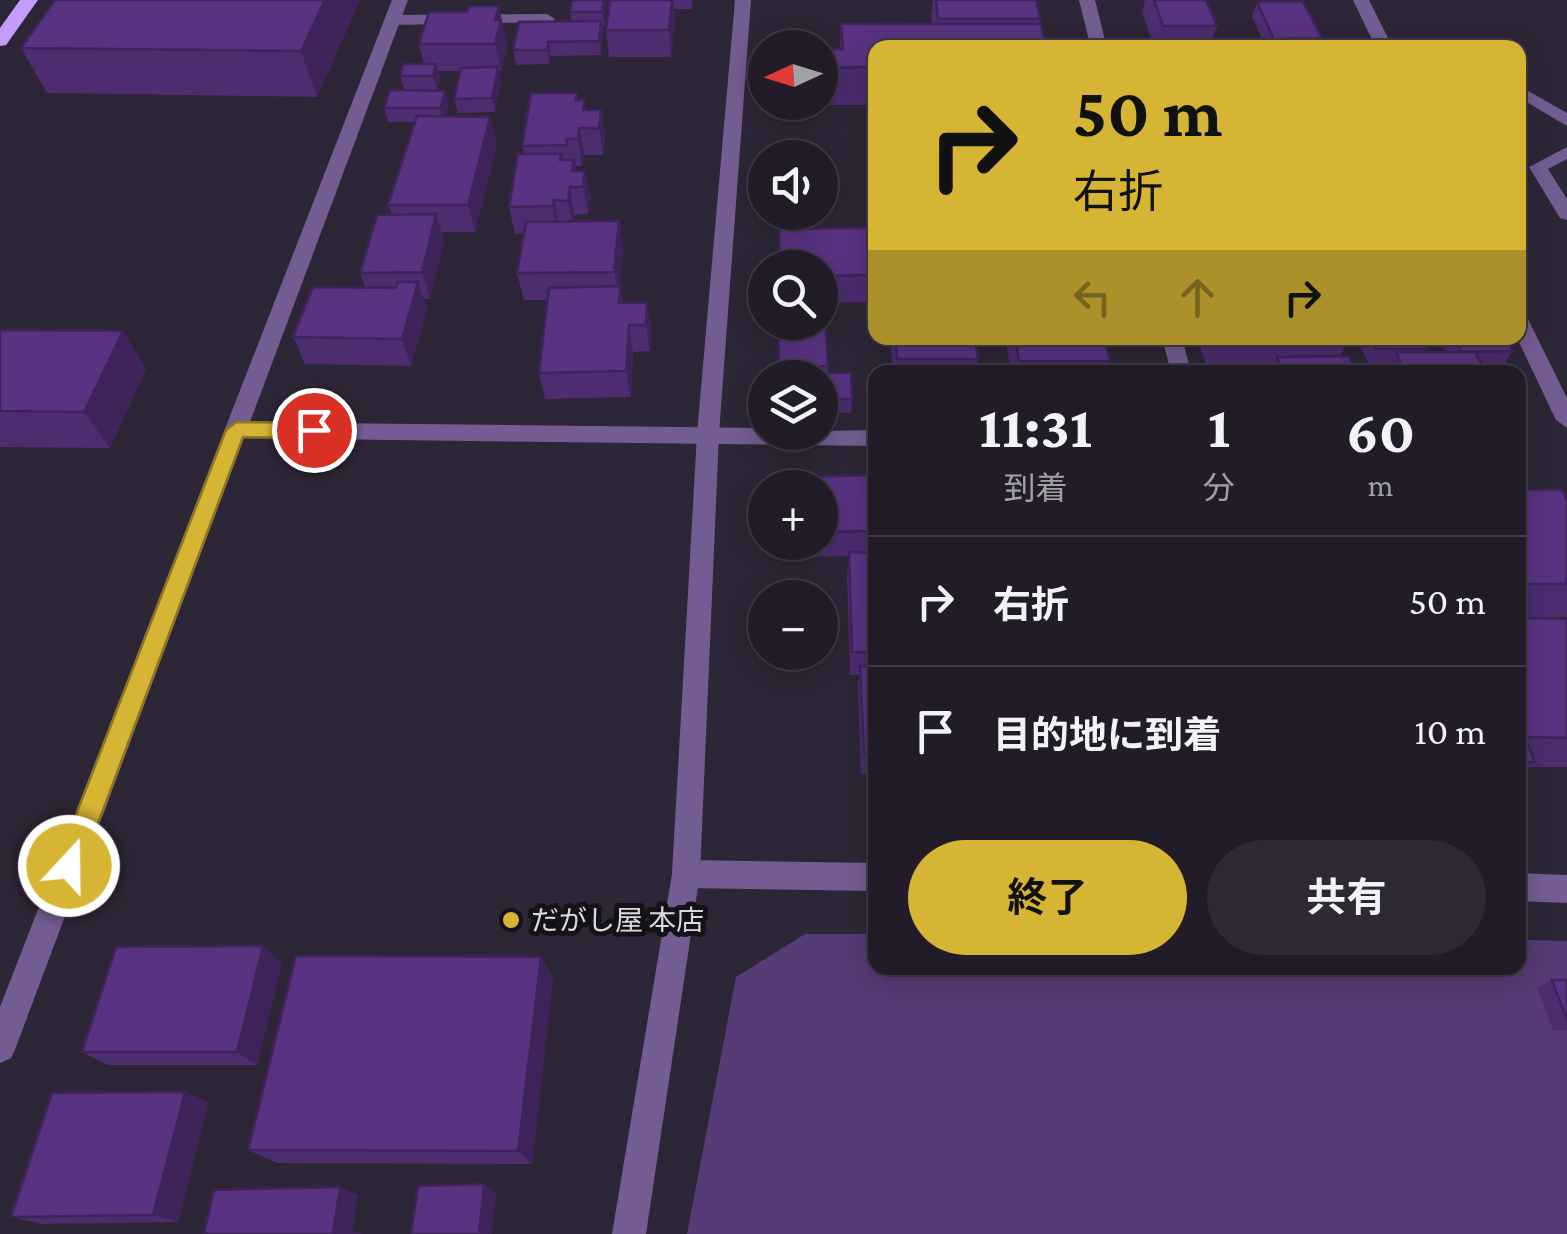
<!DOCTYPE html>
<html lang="ja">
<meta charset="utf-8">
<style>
:root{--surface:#221c28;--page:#2e2934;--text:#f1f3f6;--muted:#a2a1a8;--line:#3f3a45;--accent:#d7b534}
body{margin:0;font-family:"Crimson Pro","Noto Sans JP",serif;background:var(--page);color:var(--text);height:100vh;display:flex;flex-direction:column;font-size:38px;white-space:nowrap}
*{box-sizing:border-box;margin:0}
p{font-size:32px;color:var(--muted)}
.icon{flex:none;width:55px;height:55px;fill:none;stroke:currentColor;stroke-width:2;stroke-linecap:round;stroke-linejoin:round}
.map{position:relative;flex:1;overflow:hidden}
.panel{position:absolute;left:868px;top:365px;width:658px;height:610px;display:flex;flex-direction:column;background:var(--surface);border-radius:20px;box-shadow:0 5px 25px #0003,0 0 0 2px var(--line)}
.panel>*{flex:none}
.top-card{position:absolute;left:868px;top:40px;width:658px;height:305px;border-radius:20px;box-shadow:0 5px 25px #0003,0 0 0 2px var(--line);background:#d7b534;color:#111;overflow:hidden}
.needle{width:65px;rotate:266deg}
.fabs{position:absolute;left:748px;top:30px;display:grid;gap:20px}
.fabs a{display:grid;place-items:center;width:90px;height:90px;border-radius:50%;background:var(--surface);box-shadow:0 5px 25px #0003,0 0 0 2px var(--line);font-size:50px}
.pin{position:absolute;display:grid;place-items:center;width:85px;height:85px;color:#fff;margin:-42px;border:5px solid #fff;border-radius:50%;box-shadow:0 2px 10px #0007}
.me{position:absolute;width:110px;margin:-55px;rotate:21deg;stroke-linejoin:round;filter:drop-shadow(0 0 8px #0008)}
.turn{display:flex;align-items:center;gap:35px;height:210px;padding:0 40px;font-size:45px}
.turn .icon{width:130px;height:130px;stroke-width:2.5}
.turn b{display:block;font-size:70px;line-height:85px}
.lanes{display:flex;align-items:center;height:95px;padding:0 40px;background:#0003;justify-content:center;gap:50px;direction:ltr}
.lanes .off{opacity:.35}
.eta{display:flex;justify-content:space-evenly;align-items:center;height:170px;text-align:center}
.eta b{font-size:60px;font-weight:700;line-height:70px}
.primary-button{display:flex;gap:20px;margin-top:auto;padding:20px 40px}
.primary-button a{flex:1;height:115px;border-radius:60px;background:var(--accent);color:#111;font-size:40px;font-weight:700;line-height:115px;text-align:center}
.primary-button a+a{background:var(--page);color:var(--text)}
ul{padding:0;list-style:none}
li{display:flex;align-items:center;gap:30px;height:130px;padding:0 40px;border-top:2px solid var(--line)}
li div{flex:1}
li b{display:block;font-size:38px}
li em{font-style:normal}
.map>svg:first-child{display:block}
.green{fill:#563b76}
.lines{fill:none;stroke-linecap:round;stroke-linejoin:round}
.service{fill:#735c91;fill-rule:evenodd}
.minor{fill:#735c91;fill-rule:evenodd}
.tertiary{fill:#735c91;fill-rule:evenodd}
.trunk{fill:#c69cfa;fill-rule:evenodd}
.wall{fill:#4d2c70}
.shaded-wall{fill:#3e245b}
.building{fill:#593382;stroke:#3e245b;stroke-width:2.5}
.route{fill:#d7b534;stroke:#8c7622;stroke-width:2.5}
.poi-dot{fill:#d7b534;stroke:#141118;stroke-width:4}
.labels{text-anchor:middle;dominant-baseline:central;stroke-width:10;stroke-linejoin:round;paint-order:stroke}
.poi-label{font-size:28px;fill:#dcd8e2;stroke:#141118;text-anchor:start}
</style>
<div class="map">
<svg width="1567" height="1234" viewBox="0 0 1567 1234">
<rect width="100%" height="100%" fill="#2d2636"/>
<polygon class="green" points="805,934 875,934 875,968 1518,968 1518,940 1567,941 1567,1234 687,1234 736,977"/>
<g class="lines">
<g class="service">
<polygon points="547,14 555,19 553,22 392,25 384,20 392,15"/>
<polygon points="1518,85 1567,113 1567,126 1518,97"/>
<polygon points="1567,147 1567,159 1548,169 1567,199 1567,220 1560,218 1529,167"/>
</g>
<g class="minor">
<polygon points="1079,0 1095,0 1107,48 1091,48"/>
<polygon points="1353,0 1369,0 1393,48 1376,48"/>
<polygon points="1518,312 1528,319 1567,398 1567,428 1556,420 1517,338"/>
<polygon points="1162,338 1182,338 1191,372 1171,372"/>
<polygon points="236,422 765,428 765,432 875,430 875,446 236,438 225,430"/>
<polygon points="686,860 875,863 875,891 686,888 676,884 672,874 676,864"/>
<polygon points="1518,873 1567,875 1567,903 1518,901"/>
</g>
<g class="tertiary">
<polygon points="392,0 408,0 16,1047 11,1058 0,1063 0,1007"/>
<polygon points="735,0 751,0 719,434 700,874 646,1234 612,1234 672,874 697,434"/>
</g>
<polygon class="trunk" points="20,0 38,0 6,45 0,46 0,28"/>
</g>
<g class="wall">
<polygon points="55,0 360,0 317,97 47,93 21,48"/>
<polygon points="607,0 604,26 602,26 603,35 601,55 551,56 549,64 516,65 513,50 571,21 570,12"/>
<polygon points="610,0 692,0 692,9 674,9 675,19 671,57 609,57 606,30"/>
<polygon points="933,0 1036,0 1040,19 1039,24 875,48 875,105 791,105 791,102 820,102 820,68 840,49 841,24 932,24 931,15"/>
<polygon points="1145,0 1206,0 1217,26 1210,47 1248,47 1154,48 1142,12"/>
<polygon points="1257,2 1322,38 1319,46 1327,48 1266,48 1252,16"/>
<polygon points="505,33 507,47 501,71 499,71 501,81 495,112 458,113 454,99 461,71 438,71 440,78 437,90 404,90 400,76 424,64 419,44"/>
<polygon points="445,91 449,105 445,117 490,117 497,144 475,232 442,232 444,241 430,299 424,299 427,309 411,366 305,364 293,337 366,288 360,273 392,214 388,205 415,122 388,122 384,108"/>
<polygon points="577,93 578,100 587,110 601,110 605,137 603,155 584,155 582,166 575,166 576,171 585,171 590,198 588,214 574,215 574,222 619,221 623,248 619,286 623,303 647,302 651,329 650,351 633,352 631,397 545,399 539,373 547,300 524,300 517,273 524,234 515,234 509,207 524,154 522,146"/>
<polygon points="875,228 875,302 820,303 820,268"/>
<polygon points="778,322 828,366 828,373 852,399 851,413 820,413 820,378 779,378"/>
<polygon points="0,330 146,368 110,448 0,447"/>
<polygon points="890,338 975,338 978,359 975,372 893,372"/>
<polygon points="1005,338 1104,338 1110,361 1106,372 1011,372"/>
<polygon points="1197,338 1349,338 1340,356 1356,372 1269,372 1272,366 1207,367"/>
<polygon points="1357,338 1422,338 1428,349 1426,352 1446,352 1439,338 1506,338 1513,351 1503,365 1482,365 1486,372 1384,372 1390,363 1368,363"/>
<polygon points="1518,472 1526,490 1567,500 1567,617 1518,617"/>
<polygon points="875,475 875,774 861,774 858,688 859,675 850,675 847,576 849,556 774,558 773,542 820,542 820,488"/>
<polygon points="1518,618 1567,619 1567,767 1529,767 1518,776"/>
<polygon points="541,957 553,978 532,1164 277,1163 248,1150"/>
<polygon points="282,962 257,1065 108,1065 82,1052"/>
<polygon points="1552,980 1567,980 1567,1030 1553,1030 1537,988"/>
<polygon points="185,1092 208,1103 178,1222 42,1224 11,1217"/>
</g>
<g class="shaded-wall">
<polygon points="325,0 360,0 317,97 301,51"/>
<polygon points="604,0 607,0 604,26 602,12"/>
<polygon points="672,0 673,0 675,19 671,57 669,30"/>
<polygon points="499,6 507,47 501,71 495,44 495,20"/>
<polygon points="601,21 603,35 601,55 599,41"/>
<polygon points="548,42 551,56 549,64 547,50"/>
<polygon points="436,64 440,78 437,90 433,76"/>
<polygon points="498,67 501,81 495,112 492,98"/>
<polygon points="445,91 449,105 444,122 440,108"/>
<polygon points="601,110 605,137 603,155 599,128"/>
<polygon points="490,117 497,144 475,232 468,205"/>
<polygon points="579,128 584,155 582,166 578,139"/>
<polygon points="585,171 590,198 588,214 583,187"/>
<polygon points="570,187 574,215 573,228 568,201"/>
<polygon points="554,200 560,228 558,234 553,206"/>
<polygon points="436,214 444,241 430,299 422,272"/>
<polygon points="619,221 623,248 618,299 614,272"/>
<polygon points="418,282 427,309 411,366 402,339"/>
<polygon points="647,302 651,329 650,351 646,325"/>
<polygon points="629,325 633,352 631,397 626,371"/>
<polygon points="123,331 146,368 110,448 84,412"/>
<polygon points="263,946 282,962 257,1065 237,1052"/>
<polygon points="541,957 553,978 532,1164 518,1151"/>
<polygon points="185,1092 208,1103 178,1222 153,1215"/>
<polygon points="484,1184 496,1193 492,1234 479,1234"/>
<polygon points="340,1187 358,1195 352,1234 333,1233"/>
</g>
<g class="building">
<polygon points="55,0 325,0 301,51 21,48"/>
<polygon points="572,0 604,0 602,12 570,12"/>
<polygon points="610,0 672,0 669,30 606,30"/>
<polygon points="936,0 1036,0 1040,19 938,19"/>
<polygon points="1154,0 1206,0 1217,26 1163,26"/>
<polygon points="1257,2 1303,2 1322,38 1274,39"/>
<polygon points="469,6 499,6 495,20 501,20 495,44 419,44 429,12 467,12"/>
<polygon points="601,21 599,41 548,42 547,50 513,50 519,22"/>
<polygon points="841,24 1041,24 1046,48 875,48 875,67 820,68 820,49 843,49"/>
<polygon points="1276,46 1326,46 1327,48 1277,48"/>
<polygon points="1179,47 1248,47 1249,48 1179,48"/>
<polygon points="403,64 436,64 433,76 400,76"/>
<polygon points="498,67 492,98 454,99 461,68"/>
<polygon points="390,90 445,91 440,108 384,108"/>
<polygon points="531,93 577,93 576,100 585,100 583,110 601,110 599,128 579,128 578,139 567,139 567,145 522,146"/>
<polygon points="417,116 490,117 468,205 388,205"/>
<polygon points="518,154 561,154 560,160 574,160 572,171 585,171 583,187 570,187 568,201 554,200 553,206 509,207"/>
<polygon points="436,214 422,272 360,273 377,215"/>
<polygon points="619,221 614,272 517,273 526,222"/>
<polygon points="875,228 875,275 820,276 820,268 780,268 779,229"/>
<polygon points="398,282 418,282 402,339 293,337 313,287 396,288"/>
<polygon points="620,286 619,303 647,302 646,325 629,325 626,371 539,373 549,288"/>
<polygon points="820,316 825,316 828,366 779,367 778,322 820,322"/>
<polygon points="0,330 123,331 84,412 0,411"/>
<polygon points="895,338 975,338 978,359 897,359"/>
<polygon points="1015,338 1104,338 1110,361 1019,361"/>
<polygon points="1217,338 1349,338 1349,339 1218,340"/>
<polygon points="1371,338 1422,338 1428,349 1376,349"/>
<polygon points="1454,338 1506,338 1513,351 1461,352"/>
<polygon points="1396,352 1475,352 1486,372 1405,372"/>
<polygon points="1349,356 1356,372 1243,372 1281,372 1277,357"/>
<polygon points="817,373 851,373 852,399 820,399 820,378 817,378"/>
<polygon points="1518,472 1526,490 1562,490 1567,500 1567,584 1518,584"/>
<polygon points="875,475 875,531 820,532 820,488 772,488 772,478"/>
<polygon points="849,552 875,553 875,653 852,652"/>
<polygon points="1518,618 1567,619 1567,738 1525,737 1535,762 1518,762"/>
<polygon points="860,666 875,666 875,753 864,753"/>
<polygon points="263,946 237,1052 82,1052 116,947"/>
<polygon points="296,956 541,957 518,1151 248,1150"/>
<polygon points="1552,980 1567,980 1567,1020"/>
<polygon points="185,1092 153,1215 11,1217 52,1093"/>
<polygon points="484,1184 479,1234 411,1234 418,1186"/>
<polygon points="340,1187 333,1233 361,1234 204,1234 214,1190"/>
</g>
<polygon class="route" points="236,422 314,423 325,430 314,438 243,437 82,866 78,875 69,878 60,875 56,866 226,430"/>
<circle class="poi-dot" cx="511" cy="920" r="10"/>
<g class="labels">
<g class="poi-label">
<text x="531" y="920">だがし屋 本店</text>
</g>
</g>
</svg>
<div class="fabs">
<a><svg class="needle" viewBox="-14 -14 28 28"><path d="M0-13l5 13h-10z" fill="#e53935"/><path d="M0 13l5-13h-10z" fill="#a2a1a8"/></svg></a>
<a><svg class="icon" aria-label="sound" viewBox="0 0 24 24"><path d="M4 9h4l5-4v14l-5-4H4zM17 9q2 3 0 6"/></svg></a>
<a><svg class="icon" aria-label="search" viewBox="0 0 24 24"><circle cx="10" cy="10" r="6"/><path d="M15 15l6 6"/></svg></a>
<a><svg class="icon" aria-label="layers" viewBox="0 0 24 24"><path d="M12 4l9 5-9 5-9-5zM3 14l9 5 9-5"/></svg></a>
<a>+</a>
<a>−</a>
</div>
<div class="pin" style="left:314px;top:430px;background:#d93025"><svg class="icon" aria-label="arrive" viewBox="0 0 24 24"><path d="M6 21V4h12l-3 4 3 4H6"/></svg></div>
<svg class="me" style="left:69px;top:866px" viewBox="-20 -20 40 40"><circle r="17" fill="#d7b534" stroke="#fff" stroke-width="3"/><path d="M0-11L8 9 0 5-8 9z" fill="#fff"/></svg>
<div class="top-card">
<div class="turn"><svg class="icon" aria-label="right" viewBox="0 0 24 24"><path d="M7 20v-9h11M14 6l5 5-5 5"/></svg><div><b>50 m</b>右折</div></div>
<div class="lanes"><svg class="icon off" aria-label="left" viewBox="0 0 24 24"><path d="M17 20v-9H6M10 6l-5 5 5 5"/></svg><svg class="icon off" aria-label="ahead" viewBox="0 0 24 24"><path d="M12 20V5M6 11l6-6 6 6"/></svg><svg class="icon" aria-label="right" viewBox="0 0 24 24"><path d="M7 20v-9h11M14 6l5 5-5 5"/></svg></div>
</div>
<section class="panel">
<div class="eta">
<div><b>11:31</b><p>到着</p></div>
<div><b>1</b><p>分</p></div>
<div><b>60</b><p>m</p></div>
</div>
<ul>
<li><svg class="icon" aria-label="right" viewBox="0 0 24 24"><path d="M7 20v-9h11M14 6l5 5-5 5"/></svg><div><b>右折</b></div><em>50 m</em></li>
<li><svg class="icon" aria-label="arrive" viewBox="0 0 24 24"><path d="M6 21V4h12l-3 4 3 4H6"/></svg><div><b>目的地に到着</b></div><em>10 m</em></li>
</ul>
<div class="primary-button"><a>終了</a><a>共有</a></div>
</section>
</div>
